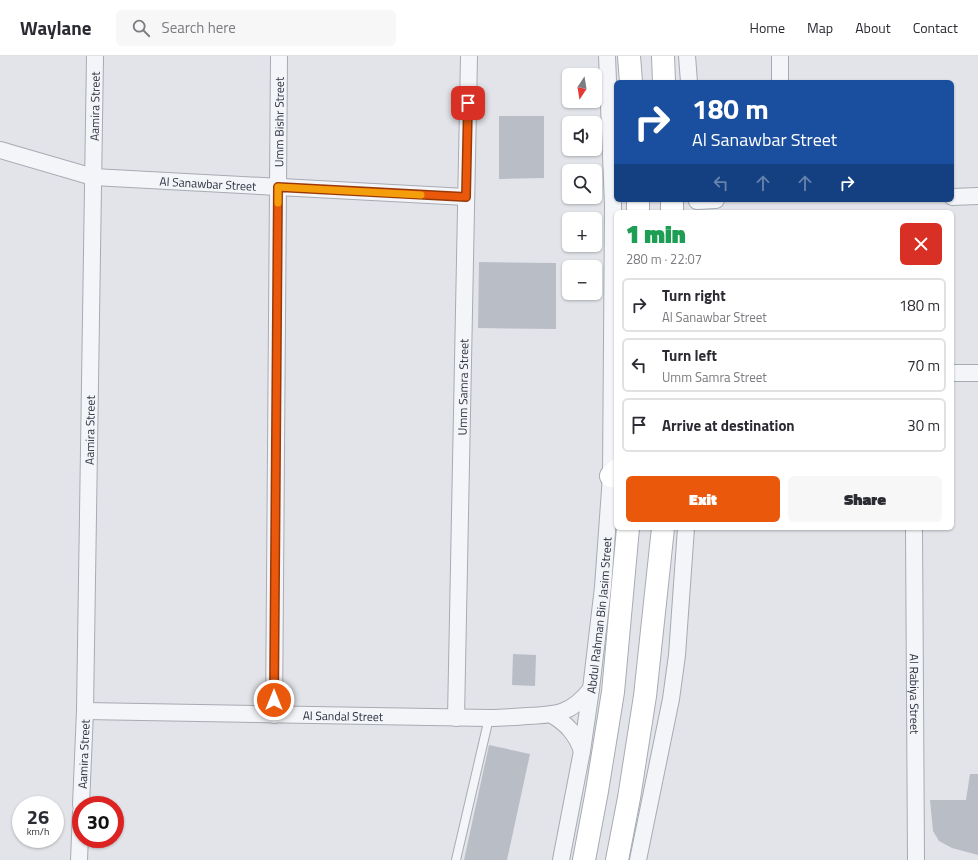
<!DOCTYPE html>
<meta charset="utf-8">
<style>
:root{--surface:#fff;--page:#f7f7f7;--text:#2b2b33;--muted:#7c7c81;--line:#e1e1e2;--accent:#ea580c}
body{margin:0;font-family:"Titillium Web",sans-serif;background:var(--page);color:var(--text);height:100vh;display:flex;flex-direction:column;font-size:15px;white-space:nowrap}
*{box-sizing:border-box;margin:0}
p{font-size:13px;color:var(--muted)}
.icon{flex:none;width:22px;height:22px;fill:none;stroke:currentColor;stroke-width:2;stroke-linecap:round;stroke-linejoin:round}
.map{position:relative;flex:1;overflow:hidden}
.panel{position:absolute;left:614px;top:154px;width:340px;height:320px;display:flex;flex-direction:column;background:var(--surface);border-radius:6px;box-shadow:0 1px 3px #0004}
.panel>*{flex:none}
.top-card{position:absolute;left:614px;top:24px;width:340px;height:122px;border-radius:6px;box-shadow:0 1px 3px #0004;background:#1a4fa0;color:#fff;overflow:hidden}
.needle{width:26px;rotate:192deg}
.controls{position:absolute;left:562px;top:12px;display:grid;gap:8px}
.controls a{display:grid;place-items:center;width:40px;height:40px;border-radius:6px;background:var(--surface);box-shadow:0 1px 3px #0004;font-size:20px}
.speed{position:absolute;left:12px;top:740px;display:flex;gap:8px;font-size:20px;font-weight:700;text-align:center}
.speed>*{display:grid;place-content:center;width:52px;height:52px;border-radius:50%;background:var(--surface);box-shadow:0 1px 3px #0004;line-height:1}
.speed small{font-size:10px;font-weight:400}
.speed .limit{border:6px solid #d22;background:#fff;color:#111}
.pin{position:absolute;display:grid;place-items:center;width:34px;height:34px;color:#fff;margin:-17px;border-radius:8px;box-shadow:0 2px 6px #0006}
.me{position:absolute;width:44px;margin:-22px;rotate:0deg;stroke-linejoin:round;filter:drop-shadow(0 0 3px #0008)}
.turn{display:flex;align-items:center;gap:14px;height:84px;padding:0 12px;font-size:18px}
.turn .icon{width:52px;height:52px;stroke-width:2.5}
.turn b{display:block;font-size:28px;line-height:34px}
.lanes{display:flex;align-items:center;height:38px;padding:0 12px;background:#0003;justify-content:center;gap:20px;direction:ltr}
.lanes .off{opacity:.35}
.round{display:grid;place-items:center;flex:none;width:42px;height:42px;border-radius:6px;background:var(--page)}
.headline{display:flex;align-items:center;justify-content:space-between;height:68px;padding:0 12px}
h1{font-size:24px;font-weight:800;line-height:30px;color:#1e9e55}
.cta{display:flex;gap:8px;margin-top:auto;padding:8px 12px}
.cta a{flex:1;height:46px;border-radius:6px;background:var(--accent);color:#fff;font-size:16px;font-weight:800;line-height:46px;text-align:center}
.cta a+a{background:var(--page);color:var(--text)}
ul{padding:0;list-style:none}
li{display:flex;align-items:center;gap:12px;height:54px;margin:0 8px 6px;padding:0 4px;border:2px solid var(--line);border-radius:6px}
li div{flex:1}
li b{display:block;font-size:15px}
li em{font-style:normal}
header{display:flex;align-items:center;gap:24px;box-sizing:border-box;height:56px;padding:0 20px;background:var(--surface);border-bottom:1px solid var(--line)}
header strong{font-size:19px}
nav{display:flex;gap:22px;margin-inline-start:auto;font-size:14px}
.search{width:280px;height:36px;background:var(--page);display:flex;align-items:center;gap:10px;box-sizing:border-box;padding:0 14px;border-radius:6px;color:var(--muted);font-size:15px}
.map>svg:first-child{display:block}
.building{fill:#b9bdc6}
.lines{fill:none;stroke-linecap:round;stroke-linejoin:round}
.service-casing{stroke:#a7abb3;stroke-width:10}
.minor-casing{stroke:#a7abb3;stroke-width:18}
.secondary-casing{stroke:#a7abb3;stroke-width:24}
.service{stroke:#f4f5f8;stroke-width:8}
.minor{stroke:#f4f5f8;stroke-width:16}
.secondary{stroke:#fff;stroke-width:22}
.route-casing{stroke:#983908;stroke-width:10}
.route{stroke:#ea580c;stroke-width:7}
.slow{stroke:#f59e0b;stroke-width:7}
.labels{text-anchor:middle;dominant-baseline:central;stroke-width:3.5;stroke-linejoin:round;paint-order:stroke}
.street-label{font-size:12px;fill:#2b3140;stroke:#f1f3f7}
</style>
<header>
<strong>Waylane</strong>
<div class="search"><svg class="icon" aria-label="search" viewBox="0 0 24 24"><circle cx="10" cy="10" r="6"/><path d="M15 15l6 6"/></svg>Search here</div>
<nav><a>Home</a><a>Map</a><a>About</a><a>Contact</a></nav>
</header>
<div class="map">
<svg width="978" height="804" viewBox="0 0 978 804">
<rect width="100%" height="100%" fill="#e2e4e9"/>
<g class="building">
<polygon points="499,60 544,60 544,122 499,123"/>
<polygon points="479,206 556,207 556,273 478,272"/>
<polygon points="513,598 536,599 535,630 512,629"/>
<polygon points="489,689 530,698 507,804 464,804"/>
<polygon points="970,718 978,718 978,799 952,792 939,785 933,775 930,744 966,744"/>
</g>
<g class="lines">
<g class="service-casing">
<polyline id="service" points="456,804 489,662"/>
</g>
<g class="minor-casing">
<g id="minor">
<polyline points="687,0 689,26"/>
<polyline points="780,0 780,26"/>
<path id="s1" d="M0 94 93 121 466 141"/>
<polyline points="952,141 978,140"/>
<polyline points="697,145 716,144"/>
<polyline points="952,317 978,317"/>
<path id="s2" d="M914 472 916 804"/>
<path id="s3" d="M85 655 489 662C502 662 514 661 527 660 557 659 571 658 591 633"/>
<path id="s4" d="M274 659 279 0"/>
<path d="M552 659C567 668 576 678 582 695"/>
<path id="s5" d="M456 662 469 0"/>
<path id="s6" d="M81 749 85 655 95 0"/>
<polyline points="79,804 81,756"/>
<path id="s7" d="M561 804 582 695 591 633 603 531 611 420 613 149 607 0"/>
<polyline points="638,804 671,643 677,599 686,472"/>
</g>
</g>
<g class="secondary-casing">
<g id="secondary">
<polyline points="629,0 631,26"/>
<polyline points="663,0 664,26"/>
<polyline points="638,144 638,156"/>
<polyline points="672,144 672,156"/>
<polyline points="611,420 616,415"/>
<polyline points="584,804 597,735 613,636 628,472"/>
<polyline points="617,804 629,742 645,640 663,472"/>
</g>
</g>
<use href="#service" class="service"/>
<use href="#minor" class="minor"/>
<use href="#secondary" class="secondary"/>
</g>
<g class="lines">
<g class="route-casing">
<polyline id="route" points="274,644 278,131 466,141 468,47"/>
</g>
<use href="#route" class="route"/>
<polyline class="slow" points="278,147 278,131 421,139"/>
</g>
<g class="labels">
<g class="street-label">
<text stroke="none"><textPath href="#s6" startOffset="699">Aamira Street</textPath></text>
<text stroke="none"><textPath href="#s4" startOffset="593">Umm Bishr Street</textPath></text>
<text stroke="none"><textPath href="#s1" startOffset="212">Al Sanawbar Street</textPath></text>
<text stroke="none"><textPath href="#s5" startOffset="331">Umm Samra Street</textPath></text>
<text stroke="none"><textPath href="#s6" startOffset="375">Aamira Street</textPath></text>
<text stroke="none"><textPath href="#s7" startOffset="248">Abdul Rahman Bin Jasim Street</textPath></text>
<text stroke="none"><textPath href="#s2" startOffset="166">Al Rabiya Street</textPath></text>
<text stroke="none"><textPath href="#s3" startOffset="258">Al Sandal Street</textPath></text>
<text stroke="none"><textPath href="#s6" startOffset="51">Aamira Street</textPath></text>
</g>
</g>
</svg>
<div class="controls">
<a><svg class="needle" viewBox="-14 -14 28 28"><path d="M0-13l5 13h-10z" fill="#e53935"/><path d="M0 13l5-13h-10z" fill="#7c7c81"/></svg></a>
<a><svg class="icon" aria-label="sound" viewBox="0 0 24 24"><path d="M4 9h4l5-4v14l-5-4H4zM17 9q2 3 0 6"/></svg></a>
<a><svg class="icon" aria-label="search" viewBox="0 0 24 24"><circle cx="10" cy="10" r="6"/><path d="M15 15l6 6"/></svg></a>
<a>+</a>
<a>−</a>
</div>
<div class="speed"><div>26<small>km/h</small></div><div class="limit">30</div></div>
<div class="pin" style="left:468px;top:47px;background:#d93025"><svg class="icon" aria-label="arrive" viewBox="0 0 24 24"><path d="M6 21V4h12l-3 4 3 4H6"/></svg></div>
<svg class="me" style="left:274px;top:644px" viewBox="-20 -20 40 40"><circle r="17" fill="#ea580c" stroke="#fff" stroke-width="3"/><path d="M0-11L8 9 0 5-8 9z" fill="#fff"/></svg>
<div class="top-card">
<div class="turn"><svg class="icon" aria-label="right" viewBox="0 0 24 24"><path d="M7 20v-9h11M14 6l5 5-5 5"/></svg><div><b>180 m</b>Al Sanawbar Street</div></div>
<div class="lanes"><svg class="icon off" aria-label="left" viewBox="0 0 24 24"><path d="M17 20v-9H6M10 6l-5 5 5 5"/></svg><svg class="icon off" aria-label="ahead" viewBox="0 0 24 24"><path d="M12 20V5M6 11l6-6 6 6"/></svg><svg class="icon off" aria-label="ahead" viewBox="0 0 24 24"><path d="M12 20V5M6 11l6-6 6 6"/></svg><svg class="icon" aria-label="right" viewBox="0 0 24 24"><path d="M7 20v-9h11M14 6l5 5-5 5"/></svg></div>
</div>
<section class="panel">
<div class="headline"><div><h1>1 min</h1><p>280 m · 22:07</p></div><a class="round" style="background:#d93025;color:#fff"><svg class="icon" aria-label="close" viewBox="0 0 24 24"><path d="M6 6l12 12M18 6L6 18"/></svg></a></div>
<ul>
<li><svg class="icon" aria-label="right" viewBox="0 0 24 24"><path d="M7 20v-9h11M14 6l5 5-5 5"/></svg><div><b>Turn right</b><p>Al Sanawbar Street</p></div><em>180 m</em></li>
<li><svg class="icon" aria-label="left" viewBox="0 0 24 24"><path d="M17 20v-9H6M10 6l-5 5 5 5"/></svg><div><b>Turn left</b><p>Umm Samra Street</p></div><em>70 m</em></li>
<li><svg class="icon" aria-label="arrive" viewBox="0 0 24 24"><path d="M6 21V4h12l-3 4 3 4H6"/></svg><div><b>Arrive at destination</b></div><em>30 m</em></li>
</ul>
<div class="cta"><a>Exit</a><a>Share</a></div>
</section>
</div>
